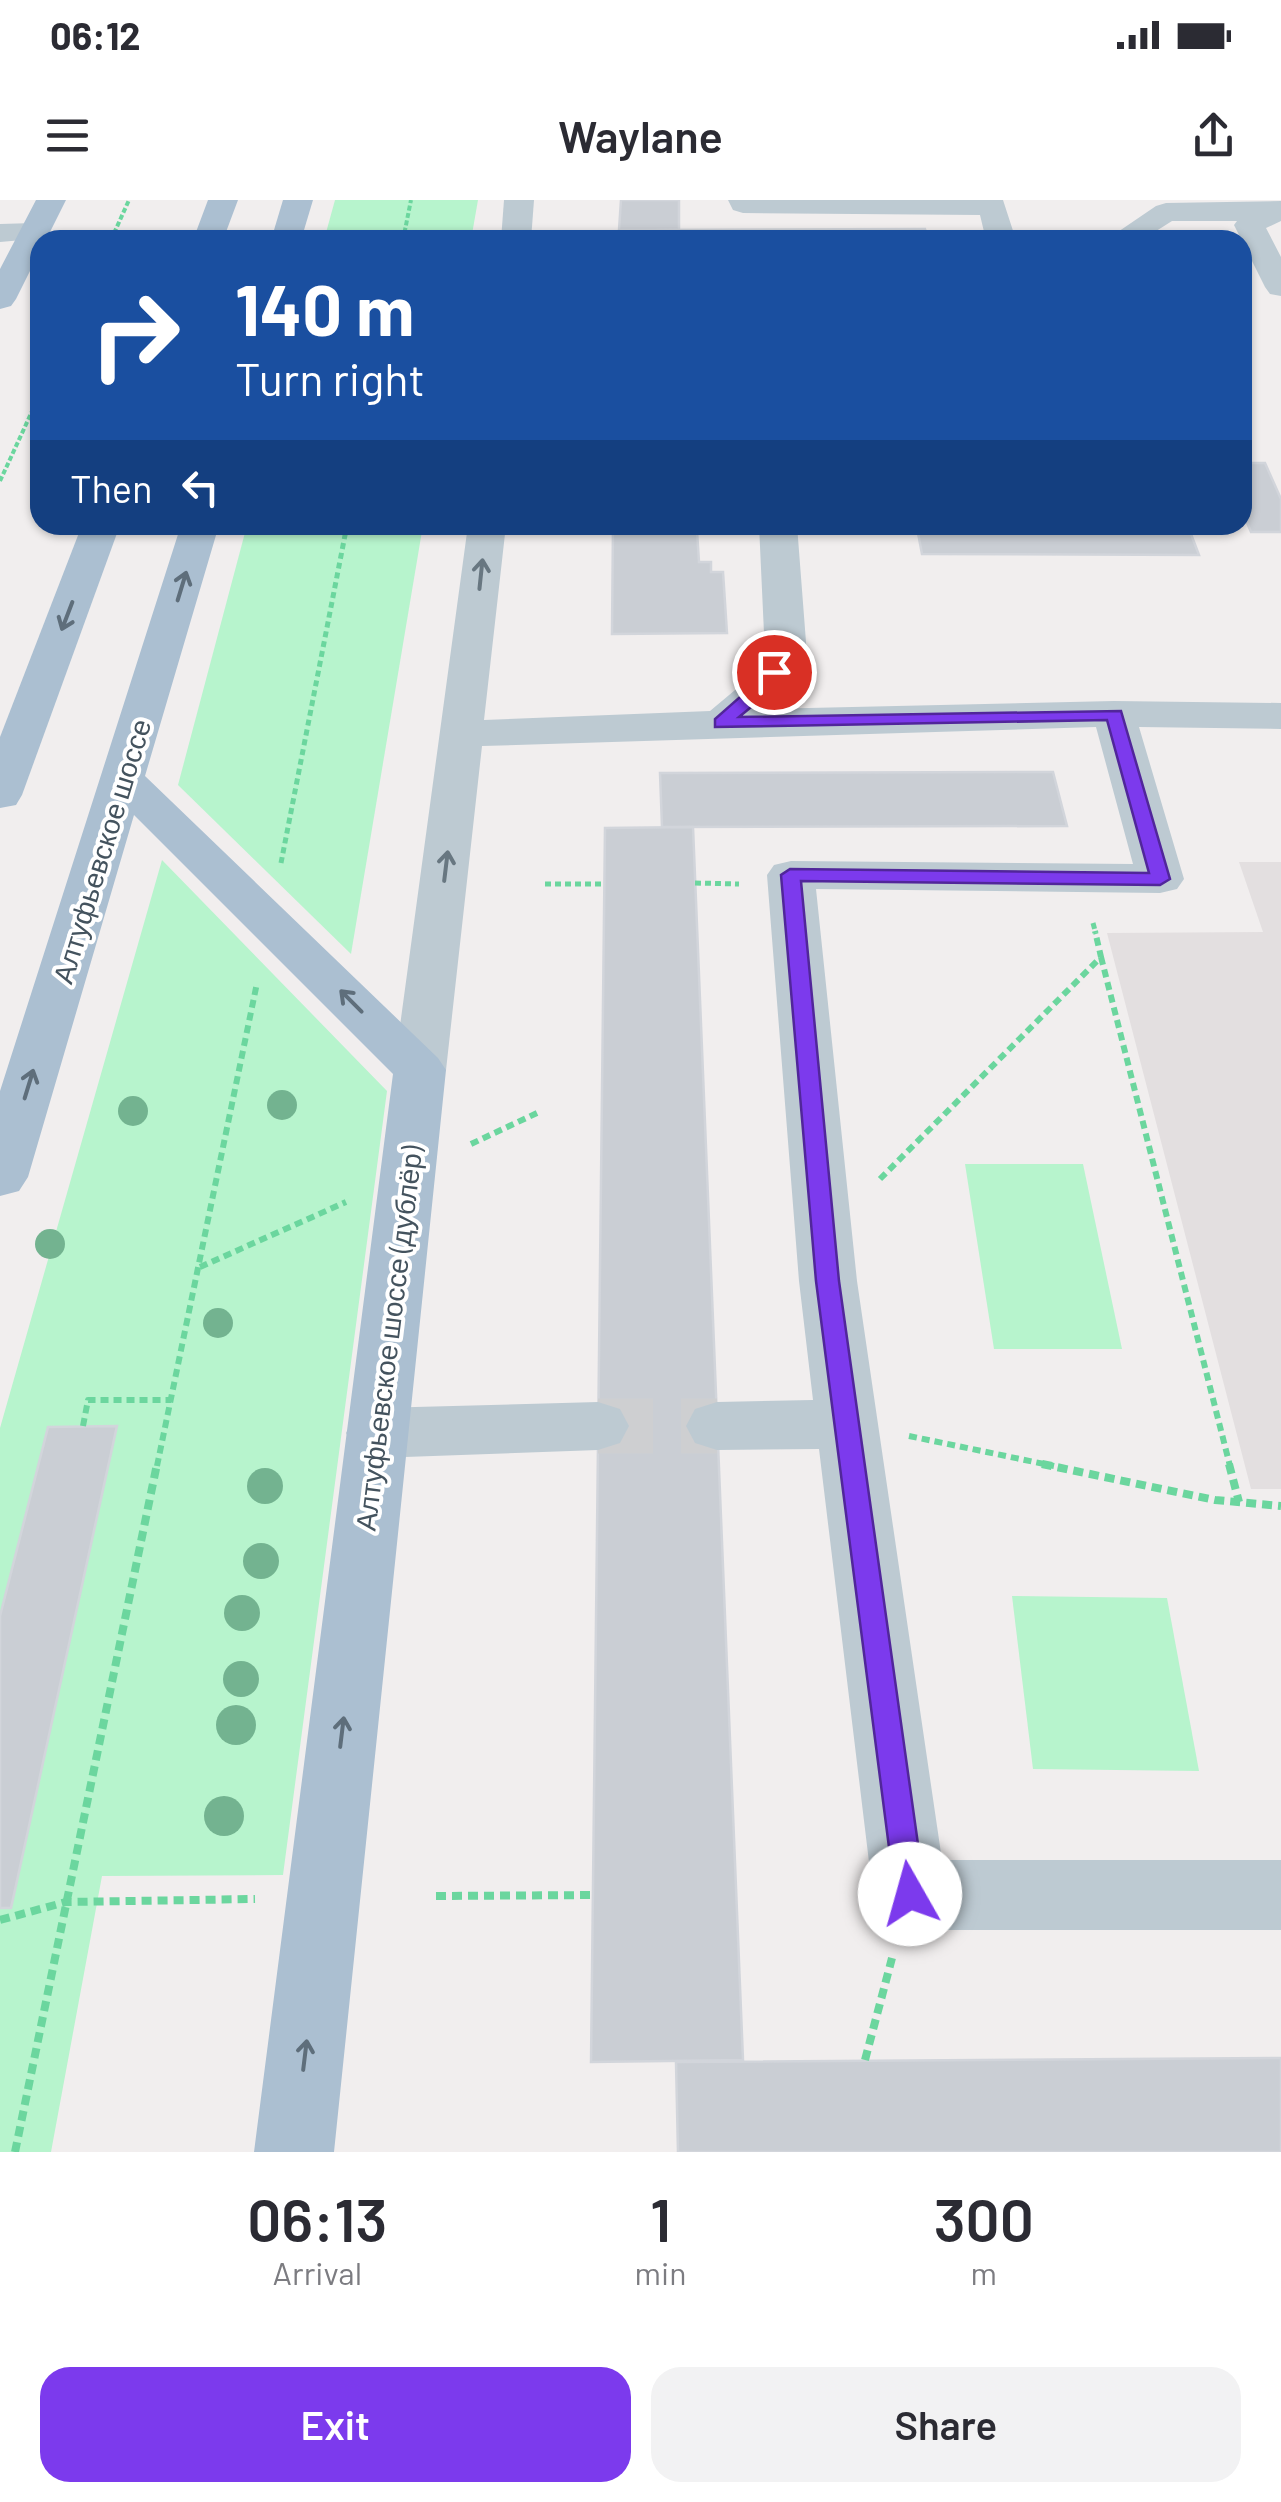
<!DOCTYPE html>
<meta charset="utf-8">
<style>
:root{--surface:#fff;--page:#f2f2f3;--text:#2b2b33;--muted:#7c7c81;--accent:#7c3aed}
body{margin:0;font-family:Barlow,sans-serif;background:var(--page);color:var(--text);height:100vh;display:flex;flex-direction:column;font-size:38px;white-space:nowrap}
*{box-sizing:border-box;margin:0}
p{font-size:32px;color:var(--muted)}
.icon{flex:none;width:55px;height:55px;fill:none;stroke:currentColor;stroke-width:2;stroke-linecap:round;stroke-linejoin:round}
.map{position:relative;height:1952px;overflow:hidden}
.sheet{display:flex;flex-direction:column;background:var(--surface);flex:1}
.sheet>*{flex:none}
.hud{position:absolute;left:30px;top:30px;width:1222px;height:305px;border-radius:30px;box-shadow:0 2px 8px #0004;background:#1a4fa0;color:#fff;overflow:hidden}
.pin{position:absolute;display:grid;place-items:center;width:85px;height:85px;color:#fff;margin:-42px;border:5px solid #fff;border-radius:50%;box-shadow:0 2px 10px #0007}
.me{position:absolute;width:110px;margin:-55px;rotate:353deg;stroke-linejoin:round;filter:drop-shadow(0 0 8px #0008)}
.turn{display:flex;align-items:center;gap:35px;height:210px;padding:0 40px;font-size:45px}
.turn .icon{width:130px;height:130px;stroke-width:2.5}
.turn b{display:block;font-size:70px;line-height:85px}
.then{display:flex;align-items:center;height:95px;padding:0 40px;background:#0003;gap:20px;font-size:38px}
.eta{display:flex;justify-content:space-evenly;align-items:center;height:170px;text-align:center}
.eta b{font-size:60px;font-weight:600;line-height:70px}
.primary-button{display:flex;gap:20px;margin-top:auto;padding:20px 40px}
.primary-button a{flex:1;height:115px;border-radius:30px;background:var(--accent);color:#fff;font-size:40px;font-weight:600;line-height:115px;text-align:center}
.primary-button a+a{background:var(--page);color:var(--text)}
.status{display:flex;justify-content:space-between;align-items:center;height:70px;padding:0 50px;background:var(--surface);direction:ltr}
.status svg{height:28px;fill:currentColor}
header{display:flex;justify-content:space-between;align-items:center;height:130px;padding:0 40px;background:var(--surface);font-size:45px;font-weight:600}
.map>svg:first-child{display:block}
.education{fill:#e3dfe0}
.green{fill:#b7f4cd}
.building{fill:#caced4;stroke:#d2d5db;stroke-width:2.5}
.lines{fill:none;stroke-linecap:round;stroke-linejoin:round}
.minor-tunnel{stroke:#cecfd1;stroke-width:55;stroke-dasharray:55 28;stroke-linecap:butt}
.path-far3{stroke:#6bd69e;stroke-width:4;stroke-dasharray:5 2.5;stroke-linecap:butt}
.path-far2{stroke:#6bd69e;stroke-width:5;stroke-dasharray:6 4;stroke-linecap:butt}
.path-far1{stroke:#6bd69e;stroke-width:6;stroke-dasharray:8 5;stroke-linecap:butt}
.path{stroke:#6bd69e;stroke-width:8;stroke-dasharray:10 6;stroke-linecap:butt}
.minor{fill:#bdcad2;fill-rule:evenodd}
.major{fill:#abbfd1;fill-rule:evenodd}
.tree{fill:#73b390}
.oneway{stroke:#687781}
.oneway2{stroke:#5e6e7b}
.route{fill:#7c3aed;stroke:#51269a;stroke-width:2.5}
.labels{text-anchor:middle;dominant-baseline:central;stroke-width:8;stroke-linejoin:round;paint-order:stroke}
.street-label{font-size:28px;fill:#44535e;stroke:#fff}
</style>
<div class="status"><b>06:12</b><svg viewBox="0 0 49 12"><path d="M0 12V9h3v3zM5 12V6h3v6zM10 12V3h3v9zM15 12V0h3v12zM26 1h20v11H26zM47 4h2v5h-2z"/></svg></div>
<header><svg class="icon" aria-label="menu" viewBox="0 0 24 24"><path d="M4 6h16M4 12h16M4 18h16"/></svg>Waylane<svg class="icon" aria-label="share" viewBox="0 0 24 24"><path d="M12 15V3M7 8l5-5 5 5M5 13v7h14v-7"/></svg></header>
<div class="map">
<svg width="1281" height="1952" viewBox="0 0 1281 1952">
<rect width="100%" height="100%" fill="#f1eeee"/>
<polygon class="education" points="1239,662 1281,662 1281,1289 1251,1289 1107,733 1263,732"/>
<g class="green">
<polygon points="335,0 478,0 471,40 324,40"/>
<polygon points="247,325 423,325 351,754 178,585"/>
<polygon points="162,660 387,891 283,1675 102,1676 51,1952 0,1952 0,1228"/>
<polygon points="965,964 1083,964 1122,1149 994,1149"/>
<polygon points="1012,1396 1167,1398 1199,1571 1033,1569"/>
</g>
<g class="building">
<polygon points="621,0 679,0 679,30 619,30"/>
<polygon points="925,29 928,40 658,40 658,30"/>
<polygon points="1242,263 1265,263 1281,299 1281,332 1251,332 1242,311"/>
<polygon points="613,325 708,325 709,331 697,331 699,362 711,362 711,372 723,372 727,433 612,434"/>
<polygon points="918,333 1191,334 1199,355 922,354"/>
<polygon points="1053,572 1067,626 662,627 660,573"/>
<polygon points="693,627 743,1860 591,1862 605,628"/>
<polygon points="117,1226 11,1708 0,1708 0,1416 48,1227"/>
<polygon points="1281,1858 1281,1952 678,1952 676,1862"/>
</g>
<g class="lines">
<polyline class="minor-tunnel" points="598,1226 717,1226"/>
<g class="path-far3">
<polyline points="111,40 129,0"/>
<polyline points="403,40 411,0"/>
<polyline points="0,281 40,194"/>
</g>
<g class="path-far2">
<polyline points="281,663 347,325"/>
<polyline points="695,683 739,684"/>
<polyline points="545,684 604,684"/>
<polyline points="1093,723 1096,734"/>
</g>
<g class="path-far1">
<polyline points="1101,757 1230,1266"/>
<polyline points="471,944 537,913"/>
<polyline points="880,979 1101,757 1095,731"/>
<polyline points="200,1067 346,1002"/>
<polyline points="83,1226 88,1200 171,1200"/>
<polyline points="909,1236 1054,1266"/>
<polyline points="157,1266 257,783"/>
</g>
<g class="path">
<polyline points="1042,1264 1215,1300 1281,1306"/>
<polyline points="1229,1264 1239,1302"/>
<polyline points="436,1696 594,1695"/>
<polyline points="0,1720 66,1702 255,1699"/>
<polyline points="865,1860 892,1758"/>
<polyline points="15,1952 157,1264"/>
</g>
<g class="minor">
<polygon points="504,0 534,0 531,40 501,40"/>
<polygon points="728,0 1003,0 1016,40 986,40 980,15 743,13 733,10"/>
<polygon points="1281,1 1281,21 1266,28 1281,57 1281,96 1270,94 1265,87 1234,25 1237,21 1172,21 1142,40 1106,40 1156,6 1166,3"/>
<polygon points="34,23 45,26 49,32 45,38 0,42 0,24"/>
<polygon points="468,325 506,325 484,520 710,511 747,480 765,455 759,325 797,325 807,455 777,498 764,509 1114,501 1281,503 1281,529 1139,527 1184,679 1177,689 1160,693 816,689 857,1081 942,1660 1281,1660 1281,1730 910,1730 884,1720 873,1695 819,1249 717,1250 695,1243 686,1226 695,1209 717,1202 813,1200 799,1081 767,675 774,665 791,661 1133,664 1096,527 482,546 446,870 438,882 420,888 402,882 394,870"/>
<polygon points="598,1202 620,1209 629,1226 620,1243 598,1250 377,1258 355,1250 346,1233 355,1216 377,1208"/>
</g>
<g class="major">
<polygon points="36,0 66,0 46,40 40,40 40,51 16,99 11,106 0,109 0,69"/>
<polygon points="208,0 238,0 223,40 193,40"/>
<polygon points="283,0 313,0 301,40 271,40"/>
<polygon points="82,325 120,325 22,595 16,605 0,608 0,537"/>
<polygon points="181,325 219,325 145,576 438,858 446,870 334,1952 254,1952 393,874 134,615 28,977 19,991 0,996 0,891"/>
</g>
</g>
<g class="tree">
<circle cx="282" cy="905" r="15"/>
<circle cx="133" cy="911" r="15"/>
<circle cx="50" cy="1044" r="15"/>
<circle cx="218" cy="1123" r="15"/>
<circle cx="265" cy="1286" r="18"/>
<circle cx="261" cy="1361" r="18"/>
<circle cx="242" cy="1413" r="18"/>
<circle cx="241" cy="1479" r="18"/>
<circle cx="236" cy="1525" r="20"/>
<circle cx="224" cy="1616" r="20"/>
</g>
<defs><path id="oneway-shaft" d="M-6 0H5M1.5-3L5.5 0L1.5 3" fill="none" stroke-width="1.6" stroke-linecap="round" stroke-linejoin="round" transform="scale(2.5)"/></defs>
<g class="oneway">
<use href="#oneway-shaft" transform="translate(481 374) rotate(-84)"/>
<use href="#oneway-shaft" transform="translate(446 666) rotate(-83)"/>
</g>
<g class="oneway2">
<use href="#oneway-shaft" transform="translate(182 386) rotate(-73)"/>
<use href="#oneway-shaft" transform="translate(67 416) rotate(111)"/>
<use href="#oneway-shaft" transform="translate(351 801) rotate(-135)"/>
<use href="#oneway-shaft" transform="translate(29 884) rotate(-73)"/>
<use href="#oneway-shaft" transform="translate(342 1532) rotate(-83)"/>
<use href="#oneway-shaft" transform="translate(305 1855) rotate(-83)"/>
</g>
<polygon class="route" points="774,467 782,472 768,493 739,517 1121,511 1170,679 1160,685 801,681 839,1081 925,1694 921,1705 910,1709 899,1705 895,1694 816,1081 781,675 790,669 1149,673 1107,520 715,527 715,519"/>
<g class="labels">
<g class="street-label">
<text transform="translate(101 651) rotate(-73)">Алтуфьевское шоссе</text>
<text transform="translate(388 1138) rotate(-83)">Алтуфьевское шоссе (дублёр)</text>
</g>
</g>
</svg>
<div class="pin" style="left:774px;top:472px;background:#d93025"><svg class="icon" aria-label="arrive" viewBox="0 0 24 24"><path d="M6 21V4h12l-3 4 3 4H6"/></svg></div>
<svg class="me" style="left:910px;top:1694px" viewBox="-20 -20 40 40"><circle r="19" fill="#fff"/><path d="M0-13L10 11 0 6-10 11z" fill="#7c3aed"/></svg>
<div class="hud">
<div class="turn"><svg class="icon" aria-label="right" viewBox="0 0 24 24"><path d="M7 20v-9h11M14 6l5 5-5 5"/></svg><div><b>140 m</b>Turn right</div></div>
<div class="then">Then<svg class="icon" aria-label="left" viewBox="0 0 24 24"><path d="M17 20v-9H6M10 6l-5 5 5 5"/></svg></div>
</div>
</div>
<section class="sheet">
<div class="eta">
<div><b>06:13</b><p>Arrival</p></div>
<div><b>1</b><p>min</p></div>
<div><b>300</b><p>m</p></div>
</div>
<div class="primary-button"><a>Exit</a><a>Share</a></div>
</section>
